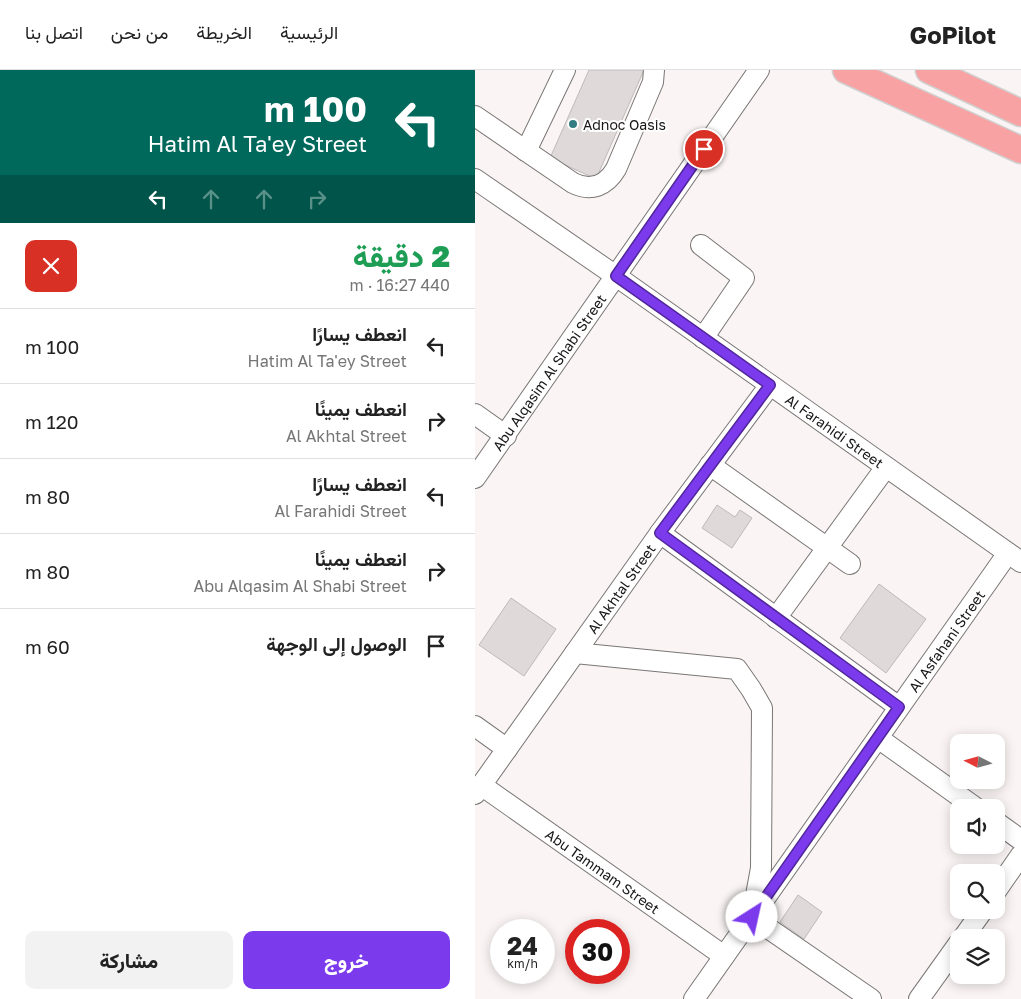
<!DOCTYPE html>
<html lang="ar">
<meta charset="utf-8">
<style>
:root{--surface:#fff;--page:#f2f2f2;--text:#222;--muted:#767676;--line:#e0e0e0;--accent:#7c3aed}
body{margin:0;font-family:"Golos Text",Vazirmatn,sans-serif;background:var(--page);color:var(--text);direction:rtl;height:100vh;display:flex;flex-direction:column;font-size:19px;white-space:nowrap}
*{box-sizing:border-box;margin:0}
p{font-size:16px;color:var(--muted)}
.icon{flex:none;width:28px;height:28px;fill:none;stroke:currentColor;stroke-width:2;stroke-linecap:round;stroke-linejoin:round}
.map{position:relative;flex:1;overflow:hidden;direction:ltr}
.sheet{display:flex;flex-direction:column;background:var(--surface);width:475px}
.sheet>*{flex:none}
.banner{background:#00695c;color:#fff;overflow:hidden}
.needle{width:32px;rotate:276deg}
.controls{position:absolute;left:475px;top:664px;display:grid;gap:10px}
.controls a{display:grid;place-items:center;width:55px;height:55px;border-radius:10px;background:var(--surface);box-shadow:0 2px 12px #0003;font-size:25px}
.speed{position:absolute;left:15px;top:849px;display:flex;gap:10px;font-size:25px;font-weight:700;text-align:center}
.speed>*{display:grid;place-content:center;width:65px;height:65px;border-radius:50%;background:var(--surface);box-shadow:0 2px 12px #0003;line-height:1}
.speed small{font-size:12px;font-weight:400}
.speed .limit{border:8px solid #d22;background:#fff;color:#111}
.pin{position:absolute;display:grid;place-items:center;width:42px;height:42px;color:#fff;margin:-21px;border:2px solid #fff;border-radius:50%;box-shadow:0 1px 5px #0007}
.me{position:absolute;width:55px;margin:-28px;rotate:35deg;stroke-linejoin:round;filter:drop-shadow(0 0 4px #0008)}
.turn{display:flex;align-items:center;gap:18px;height:105px;padding:0 25px;font-size:22px}
.turn .icon{width:65px;height:65px;stroke-width:2.5}
.turn b{display:block;font-size:35px;line-height:42px}
.lanes{display:flex;align-items:center;height:48px;padding:0 25px;background:#0003;justify-content:center;gap:25px;direction:ltr}
.lanes .off{opacity:.35}
.round{display:grid;place-items:center;flex:none;width:52px;height:52px;border-radius:10px;background:var(--page)}
.headline{display:flex;align-items:center;justify-content:space-between;height:85px;padding:0 25px}
h1{font-size:30px;font-weight:800;line-height:38px;color:#1e9e55}
.cta{display:flex;gap:10px;margin-top:auto;padding:10px 25px}
.cta a{flex:1;height:58px;border-radius:10px;background:var(--accent);color:#fff;font-size:20px;font-weight:800;line-height:58px;text-align:center}
.cta a+a{background:var(--page);color:var(--text)}
ul{padding:0;list-style:none}
li{display:flex;align-items:center;gap:15px;height:75px;padding:0 25px;border-top:1px solid var(--line)}
li div{flex:1}
li b{display:block;font-size:19px}
li em{font-style:normal}
header{display:flex;align-items:center;gap:30px;box-sizing:border-box;height:70px;padding:0 25px;background:var(--surface);border-bottom:1px solid var(--line)}
header strong{font-size:24px}
nav{display:flex;gap:28px;margin-inline-start:auto;font-size:18px}
main{display:flex;flex:1;min-height:0}
.map>svg:first-child{display:block}
.building{fill:#dfdad9;stroke:#bfbaba}
.lines{fill:none;stroke-linecap:round;stroke-linejoin:round}
.minor-casing{stroke:#7a7675;stroke-width:22}
.major-casing{stroke:#d1d0d0;stroke-width:29}
.minor{stroke:#fff;stroke-width:20}
.major{stroke:#f9a2a3;stroke-width:26}
.route-casing{stroke:#51269a;stroke-width:12}
.route{stroke:#7c3aed;stroke-width:9}
.poi-dot{fill:#337c82;stroke:#fff;stroke-width:2}
.labels{text-anchor:middle;dominant-baseline:central;stroke-width:4;stroke-linejoin:round;paint-order:stroke}
.poi-label{font-size:14px;fill:#171515;stroke:#fff;text-anchor:start}
.street-label{font-size:14px;fill:#171515;stroke:#fff}
</style>
<header>
<strong>GoPilot</strong>
<nav><a>الرئيسية</a><a>الخريطة</a><a>من نحن</a><a>اتصل بنا</a></nav>
</header>
<main>
<div class="map">
<svg width="546" height="929" viewBox="0 0 546 929">
<rect width="100%" height="100%" fill="#faf5f4"/>
<g class="building">
<polygon points="114,0 169,0 121,109 75,88"/>
<polygon points="242,435 260,447 265,440 277,448 257,478 227,458"/>
<polygon points="404,514 451,549 411,603 365,568"/>
<polygon points="36,528 81,559 49,606 4,575"/>
<polygon points="323,825 347,842 329,869 305,852"/>
</g>
<g class="lines">
<g class="minor-casing">
<g id="minor">
<path d="M0 46 98 113C116 122 131 116 141 99L178 12 179 0"/>
<polyline points="51,81 90,0"/>
<path id="s1" d="M0 109 141 206 546 492"/>
<polyline points="226,175 269,208 228,268"/>
<polyline points="0,344 31,366"/>
<polyline points="235,395 375,494"/>
<path id="s2" d="M0 408 284 0"/>
<polyline points="185,463 424,637"/>
<polyline points="301,548 411,397"/>
<polyline points="100,583 262,599 276,619 287,638 286,798 277,847 396,929"/>
<polyline points="0,656 32,679"/>
<polyline points="403,668 501,738"/>
<path id="s3" d="M6 715 249 886"/>
<path id="s4" d="M0 724 185 463 295 315"/>
<polyline points="521,752 546,770"/>
<polyline points="521,821 546,785"/>
<polyline points="488,868 508,840"/>
<path id="s5" d="M219 929 533 483"/>
<polyline points="444,929 484,873"/>
</g>
</g>
<g class="major-casing">
<g id="major">
<polyline points="371,0 546,80"/>
<polyline points="454,0 546,43"/>
</g>
</g>
<use href="#minor" class="minor"/>
<use href="#major" class="major"/>
</g>
<g class="lines">
<g class="route-casing">
<polyline id="route" points="229,79 141,206 295,315 185,463 424,637 277,847"/>
</g>
<use href="#route" class="route"/>
</g>
<circle class="poi-dot" cx="98" cy="54" r="5"/>
<g class="labels">
<g class="poi-label">
<text x="108" y="54">Adnoc Oasis</text>
</g>
<g class="street-label">
<text stroke="none"><textPath href="#s2" startOffset="129">Abu Alqasim Al Shabi Street</textPath></text>
<text stroke="none"><textPath href="#s1" startOffset="439">Al Farahidi Street</textPath></text>
<text stroke="none"><textPath href="#s4" startOffset="252">Al Akhtal Street</textPath></text>
<text stroke="none"><textPath href="#s5" startOffset="438">Al Asfahani Street</textPath></text>
<text stroke="none"><textPath href="#s3" startOffset="149">Abu Tammam Street</textPath></text>
</g>
</g>
</svg>
<div class="controls">
<a><svg class="needle" viewBox="-14 -14 28 28"><path d="M0-13l5 13h-10z" fill="#e53935"/><path d="M0 13l5-13h-10z" fill="#767676"/></svg></a>
<a><svg class="icon" aria-label="sound" viewBox="0 0 24 24"><path d="M4 9h4l5-4v14l-5-4H4zM17 9q2 3 0 6"/></svg></a>
<a><svg class="icon" aria-label="search" viewBox="0 0 24 24"><circle cx="10" cy="10" r="6"/><path d="M15 15l6 6"/></svg></a>
<a><svg class="icon" aria-label="layers" viewBox="0 0 24 24"><path d="M12 4l9 5-9 5-9-5zM3 14l9 5 9-5"/></svg></a>
</div>
<div class="speed"><div>24<small>km/h</small></div><div class="limit">30</div></div>
<div class="pin" style="left:229px;top:79px;background:#d93025"><svg class="icon" aria-label="arrive" viewBox="0 0 24 24"><path d="M6 21V4h12l-3 4 3 4H6"/></svg></div>
<svg class="me" style="left:277px;top:847px" viewBox="-20 -20 40 40"><circle r="19" fill="#fff"/><path d="M0-13L10 11 0 6-10 11z" fill="#7c3aed"/></svg>
</div>
<section class="sheet">
<div class="banner">
<div class="turn"><svg class="icon" aria-label="left" viewBox="0 0 24 24"><path d="M17 20v-9H6M10 6l-5 5 5 5"/></svg><div><b>100 m</b>Hatim Al Ta'ey Street</div></div>
<div class="lanes"><svg class="icon" aria-label="left" viewBox="0 0 24 24"><path d="M17 20v-9H6M10 6l-5 5 5 5"/></svg><svg class="icon off" aria-label="ahead" viewBox="0 0 24 24"><path d="M12 20V5M6 11l6-6 6 6"/></svg><svg class="icon off" aria-label="ahead" viewBox="0 0 24 24"><path d="M12 20V5M6 11l6-6 6 6"/></svg><svg class="icon off" aria-label="right" viewBox="0 0 24 24"><path d="M7 20v-9h11M14 6l5 5-5 5"/></svg></div>
</div>
<div class="headline"><div><h1>2 دقيقة</h1><p>440 m · 16:27</p></div><a class="round" style="background:#d93025;color:#fff"><svg class="icon" aria-label="close" viewBox="0 0 24 24"><path d="M6 6l12 12M18 6L6 18"/></svg></a></div>
<ul>
<li><svg class="icon" aria-label="left" viewBox="0 0 24 24"><path d="M17 20v-9H6M10 6l-5 5 5 5"/></svg><div><b>انعطف يسارًا</b><p>Hatim Al Ta'ey Street</p></div><em>100 m</em></li>
<li><svg class="icon" aria-label="right" viewBox="0 0 24 24"><path d="M7 20v-9h11M14 6l5 5-5 5"/></svg><div><b>انعطف يمينًا</b><p>Al Akhtal Street</p></div><em>120 m</em></li>
<li><svg class="icon" aria-label="left" viewBox="0 0 24 24"><path d="M17 20v-9H6M10 6l-5 5 5 5"/></svg><div><b>انعطف يسارًا</b><p>Al Farahidi Street</p></div><em>80 m</em></li>
<li><svg class="icon" aria-label="right" viewBox="0 0 24 24"><path d="M7 20v-9h11M14 6l5 5-5 5"/></svg><div><b>انعطف يمينًا</b><p>Abu Alqasim Al Shabi Street</p></div><em>80 m</em></li>
<li><svg class="icon" aria-label="arrive" viewBox="0 0 24 24"><path d="M6 21V4h12l-3 4 3 4H6"/></svg><div><b>الوصول إلى الوجهة</b></div><em>60 m</em></li>
</ul>
<div class="cta"><a>خروج</a><a>مشاركة</a></div>
</section>
</main>
